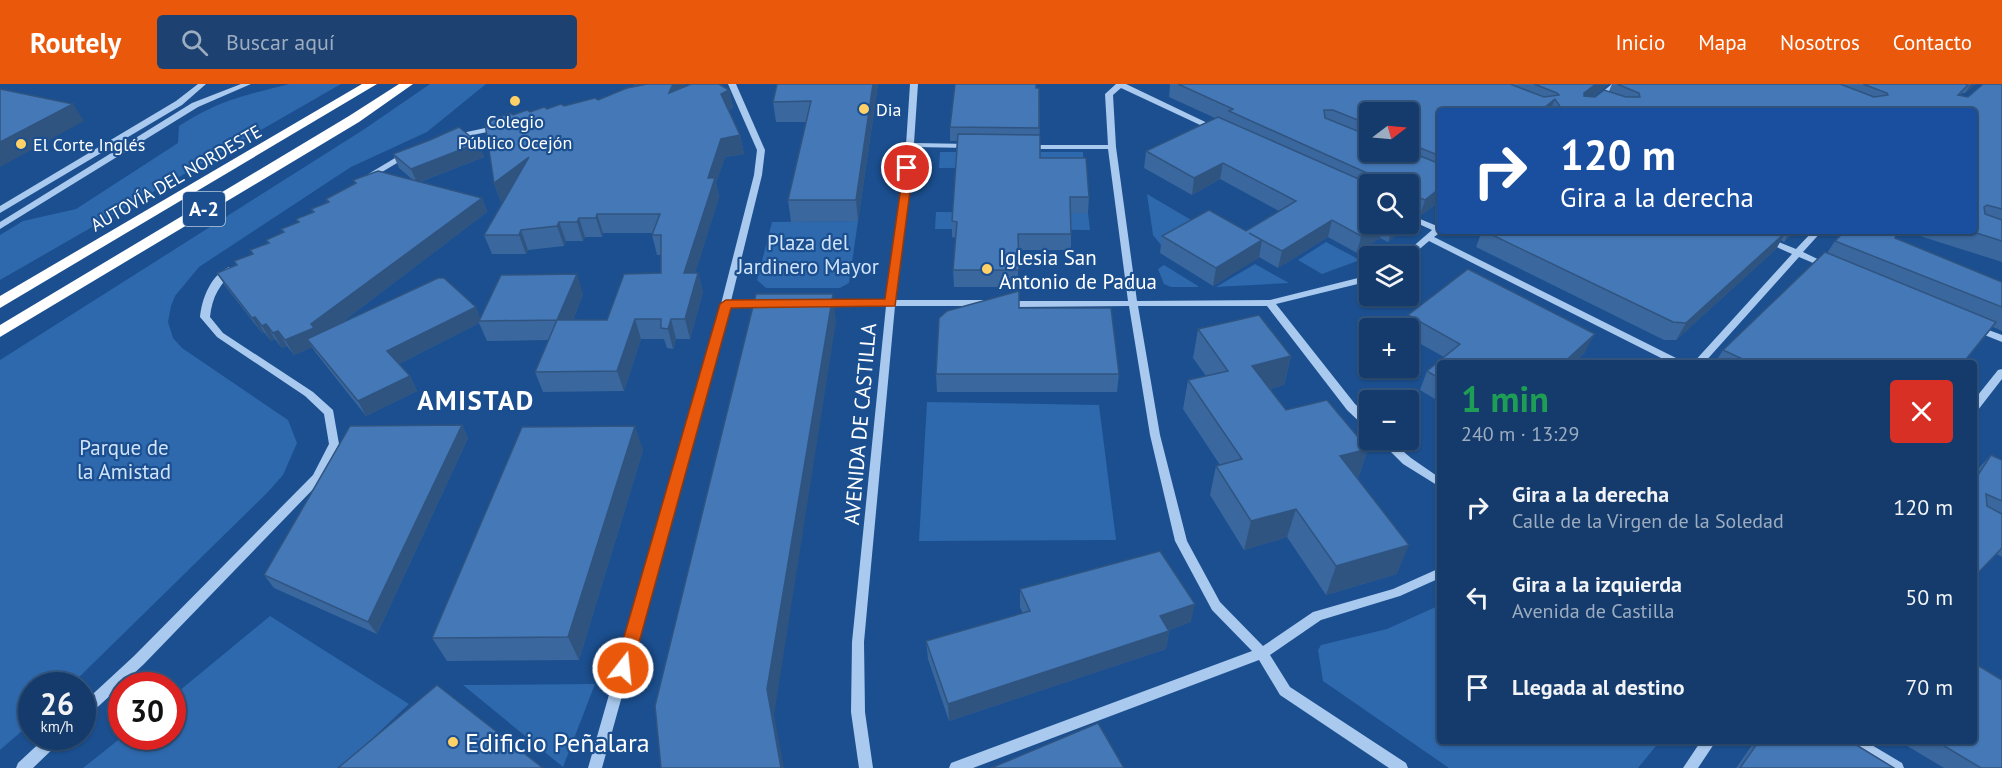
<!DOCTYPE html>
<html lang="es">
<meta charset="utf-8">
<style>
:root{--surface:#143b6b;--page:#1d4271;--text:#f1f3f6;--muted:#9dadc1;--line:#33557e;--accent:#ea580c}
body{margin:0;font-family:"PT Sans",sans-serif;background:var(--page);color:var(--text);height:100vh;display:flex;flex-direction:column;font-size:22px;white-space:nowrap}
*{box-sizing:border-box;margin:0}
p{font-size:20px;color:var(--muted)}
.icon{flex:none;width:33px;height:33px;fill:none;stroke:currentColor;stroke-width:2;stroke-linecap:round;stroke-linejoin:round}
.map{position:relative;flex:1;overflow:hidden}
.details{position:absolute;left:1437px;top:276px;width:540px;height:384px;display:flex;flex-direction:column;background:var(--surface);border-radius:6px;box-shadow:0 2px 4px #0004,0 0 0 2px var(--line)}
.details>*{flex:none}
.guide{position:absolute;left:1437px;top:24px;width:540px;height:126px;border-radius:6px;box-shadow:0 2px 4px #0004,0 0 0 2px var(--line);background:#1a4fa0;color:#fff;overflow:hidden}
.needle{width:39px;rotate:74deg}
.buttons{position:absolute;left:1359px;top:18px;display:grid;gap:12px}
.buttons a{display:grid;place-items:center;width:60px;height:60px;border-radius:6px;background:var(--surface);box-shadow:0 2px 4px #0004,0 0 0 2px var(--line);font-size:30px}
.speed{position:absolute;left:18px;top:588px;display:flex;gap:12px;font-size:30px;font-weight:700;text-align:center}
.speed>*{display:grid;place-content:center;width:78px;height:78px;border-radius:50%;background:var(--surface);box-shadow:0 2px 4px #0004,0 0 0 2px var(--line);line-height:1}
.speed small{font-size:15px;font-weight:400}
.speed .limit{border:9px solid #d22;background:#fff;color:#111}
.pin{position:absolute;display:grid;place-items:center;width:51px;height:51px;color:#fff;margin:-26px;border:3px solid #fff;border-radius:50%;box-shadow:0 2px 6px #0007}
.me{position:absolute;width:66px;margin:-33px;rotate:16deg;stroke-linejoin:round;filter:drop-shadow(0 0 4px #0008)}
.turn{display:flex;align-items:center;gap:21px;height:126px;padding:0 24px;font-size:27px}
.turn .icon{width:78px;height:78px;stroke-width:2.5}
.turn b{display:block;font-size:42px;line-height:51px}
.round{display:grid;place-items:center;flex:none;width:63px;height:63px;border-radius:6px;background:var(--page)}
.headline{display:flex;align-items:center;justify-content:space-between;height:102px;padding:0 24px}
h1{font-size:36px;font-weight:800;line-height:45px;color:#1e9e55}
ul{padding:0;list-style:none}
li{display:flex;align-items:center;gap:18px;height:90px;padding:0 24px}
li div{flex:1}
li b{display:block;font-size:22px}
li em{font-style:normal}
header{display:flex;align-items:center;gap:36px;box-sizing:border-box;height:84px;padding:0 30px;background:var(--accent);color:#fff}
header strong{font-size:28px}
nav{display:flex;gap:33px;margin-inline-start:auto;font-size:21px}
.search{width:420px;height:54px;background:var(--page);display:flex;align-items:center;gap:15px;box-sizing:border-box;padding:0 21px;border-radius:6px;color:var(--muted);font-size:22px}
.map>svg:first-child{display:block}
.green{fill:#2e69ad}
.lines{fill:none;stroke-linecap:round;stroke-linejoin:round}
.minor{fill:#a9c9ee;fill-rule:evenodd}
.highway{fill:#fff;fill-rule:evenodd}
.wall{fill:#3a679d;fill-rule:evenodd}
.shaded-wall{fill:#305480}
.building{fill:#4478b7;stroke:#305480;stroke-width:1.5}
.route{fill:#ea580c;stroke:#983908;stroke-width:1.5}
.poi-dot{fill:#ffd166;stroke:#1b4f8f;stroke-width:2}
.labels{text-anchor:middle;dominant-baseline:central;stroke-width:4.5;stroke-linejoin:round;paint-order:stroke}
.far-poi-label{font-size:18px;fill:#fff;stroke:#1b4f8f;text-anchor:start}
.far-street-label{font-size:18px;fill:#fff;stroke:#1b4f8f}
.shield{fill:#1b4f8f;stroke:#bbcadd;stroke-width:1.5}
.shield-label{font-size:20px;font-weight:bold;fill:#fff}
.park-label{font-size:21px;fill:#cfe3fa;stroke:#1b4f8f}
.poi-label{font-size:21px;fill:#fff;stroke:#1b4f8f;text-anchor:start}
.street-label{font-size:21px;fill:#fff;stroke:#1b4f8f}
.near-poi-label{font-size:26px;fill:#fff;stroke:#1b4f8f;text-anchor:start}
.district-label{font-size:27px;font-weight:bold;letter-spacing:1.5px;fill:#fff;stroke:#1b4f8f}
</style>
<header>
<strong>Routely</strong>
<div class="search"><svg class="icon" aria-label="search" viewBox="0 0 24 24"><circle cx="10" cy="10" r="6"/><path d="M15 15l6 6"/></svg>Buscar aquí</div>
<nav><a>Inicio</a><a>Mapa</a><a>Nosotros</a><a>Contacto</a></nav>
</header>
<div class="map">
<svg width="2002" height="684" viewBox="0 0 2002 684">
<rect width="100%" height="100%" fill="#1b4f8f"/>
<g class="green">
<path d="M289 0H341L0 196V151L23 137 76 125 178 59 179 42C221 15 243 12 289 0Z"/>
<polygon points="430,0 486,0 427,48 351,83 199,183 175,212 171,222 168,238 173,254 182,264 288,336 297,359 283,391 267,409 71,601 32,602 31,639 0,666 0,276 363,46"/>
<polygon points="940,68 1083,68 1084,83 939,84"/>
<polygon points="1147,110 1198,140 1161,161 1153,151"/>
<polygon points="936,128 1088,129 1090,146 935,145"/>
<polygon points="858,137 849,199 840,204 766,204 757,196 772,138"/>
<polygon points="1326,158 1360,176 1322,190 1298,176"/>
<polygon points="1255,180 1289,199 1216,203"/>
<polygon points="1164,181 1198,202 1198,203 1171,203 1164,200 1158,185"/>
<polygon points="927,318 1099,321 1116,456 919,457"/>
<polygon points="1440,521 1440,657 1660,657 1638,684 1449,684 1323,597 1318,566 1321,561 1387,545"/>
<polygon points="270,532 409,620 341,684 83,684 122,653 172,652 173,612"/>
<polygon points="595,600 563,683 463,601"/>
</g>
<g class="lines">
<g class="minor">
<polygon points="198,0 206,0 182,21 0,129 0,122 176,17"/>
<polygon points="241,0 251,0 198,23 0,145 0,138 192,19"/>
<polygon points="728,0 736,0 765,66 762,91 731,217 768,217 773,220 768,223 730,223 602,684 588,684 721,220 754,91 757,66"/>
<polygon points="910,0 918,0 914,59 970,60 974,62 970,64 914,63 896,216 987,216 992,219 987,222 895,222 864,558 865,628 873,684 859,684 851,628 852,558 886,222 822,222 817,219 822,216 887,216 906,61"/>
<polygon points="1116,0 1126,0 1220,45 1213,47 1121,4 1113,11 1116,63 1137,217 1270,216 1370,191 1370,197 1276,220 1355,320 1370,334 1370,345 1366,344 1347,326 1267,222 1138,222 1160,351 1187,457 1220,518 1263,562 1313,528 1393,505 1440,484 1440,494 1400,512 1321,536 1270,571 1290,603 1406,679 1408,684 1389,684 1280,611 1259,576 973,684 949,684 951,679 1252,567 1212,526 1175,457 1150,351 1129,222 1005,223 1000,220 1005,217 1128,217 1108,65 1028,65 1024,63 1028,61 1108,61 1105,10"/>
<polygon points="1612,0 1620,0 1588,27 1579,27"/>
<polygon points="499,41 503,43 502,45 453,55 449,53 453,51"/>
<polygon points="405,68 408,68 412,70 367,97 364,97 360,95"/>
<polygon points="1408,130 1437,142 1440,141 1440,147 1442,147 1434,153 1682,277 1684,279 1671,279 1429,157 1409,174 1402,172 1432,146 1408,135"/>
<polygon points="1741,147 1752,147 1796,165 1813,147 1822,147 1803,168 1832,182 1831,184 1825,184 1799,173 1704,279 1693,279 1792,170"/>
<path d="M229 183 234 186C220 201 212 212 210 233L223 249 313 308 333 326 339 360 321 397 144 580 87 633 82 635V620L134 572 313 391 329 360 324 330 305 312 217 253 200 233C202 214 211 191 229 183Z"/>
<polygon points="1975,241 2002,251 2002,258 1972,246 1970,244"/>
<polygon points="2002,285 2002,295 1978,326 1974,327 1974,316 1998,286"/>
<polygon points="1379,356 1390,356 1411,374 1440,394 1440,403 1403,380"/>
<polygon points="47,652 64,652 62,656 33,684 16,684 18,679"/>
<polygon points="1701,657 1716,657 1698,684 1683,684"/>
<polygon points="1846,657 1865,657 1902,679 1904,684 1885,684 1848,661"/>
</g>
<g class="highway">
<polygon points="362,0 377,0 0,224 0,212"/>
<polygon points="399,0 413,0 359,38 0,253 0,241 349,32"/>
</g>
</g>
<g class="wall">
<polygon points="685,0 684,3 729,6 733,24 729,26 740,51 744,70 725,73 716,99 719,113 695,189 698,189 703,208 690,255 676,255 673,265 667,264 664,255 641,255 624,307 543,308 535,288 549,256 487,257 479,239 399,280 410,292 417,307 366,332 316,269 312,263 294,271 287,262 282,264 275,255 271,257 264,248 262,249 226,203 217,189 236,181 234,177 252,170 250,166 268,159 266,156 283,149 281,145 298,139 296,135 313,129 311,125 327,119 326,115 355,100 353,96 413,96 399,84 393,70 478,59 484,73 420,98 482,114 487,128 341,239 481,233 583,210 573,236 607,236 661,189 661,171 657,171 652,151 653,149 603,149 602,153 585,153 583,157 566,157 564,162 528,166 526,170 492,170 484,151 504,115 501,118 494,99 513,31"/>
<polygon points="878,0 858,137 791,138 788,116 806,38 776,38 773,18"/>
<path d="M1170 0H1608L1593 13H1595L1609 7 1612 0H1976L1965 9H1962L1960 11 1968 13 2002 0V178L1904 147H1974V27H1440V117L1420 132 1414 131 1411 139 1388 158 1380 154 1357 169 1328 153 1278 184 1259 173 1213 202 1160 169 1162 152 1246 147 1279 127 1220 95 1192 111 1144 84 1146 67 1215 34 1169 13ZM1370 28H1408V68H1370ZM1370 100H1408V140H1370Z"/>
<polygon points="1036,4 1039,4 1040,74 1089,113 1088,129 1071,129 1071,166 1018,166 1018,203 954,203 953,186 956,154 952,153 952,137 957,57 950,57 950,43"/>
<polygon points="1482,147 1796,147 1784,158 1781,156 1776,165 1676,256 1664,256 1476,163"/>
<polygon points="1895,154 2002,198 2002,247 1993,243 1963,279 1715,279 1723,266 1827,169 1835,157"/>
<polygon points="1019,224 1119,290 1117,308 937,308 936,290"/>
<polygon points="1408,231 1585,268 1574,279 1440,279 1440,318 1420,306 1427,287 1444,273 1408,253 1408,244 1403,244"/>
<polygon points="1198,245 1291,272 1284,301 1270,305 1286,326 1368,365 1358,394 1397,490 1326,511 1287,453 1244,466 1210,411 1216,382 1220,381 1183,325 1188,296 1206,292 1193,274"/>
<polygon points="462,341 468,354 377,550 274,504 264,491"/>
<polygon points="643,366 579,576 447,577 432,554"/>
<polygon points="1991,371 2002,376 2002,473 1997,470 1974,493 1974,391 1978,385"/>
<polygon points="1020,505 1191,538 1169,546 1169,547 1166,565 949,637 928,575 926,557 1023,530 1020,523"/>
<polygon points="1755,657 1850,657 1894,684 1736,684"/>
<polygon points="1899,657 1974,657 2002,684 1944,684"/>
</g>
<g class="shaded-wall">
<polygon points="633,0 685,0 684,3 678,4 680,13 637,12"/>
<polygon points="873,0 878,0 858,137 856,116"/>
<polygon points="1596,0 1608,0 1578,25 1584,9"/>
<polygon points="1971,0 1976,0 1965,9"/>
<polygon points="729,6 733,24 724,28 721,10"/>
<polygon points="1555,15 1550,27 1540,27"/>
<polygon points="73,20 84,37 0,83 0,58"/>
<polygon points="740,51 744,70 725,73 716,99 719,113 689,209 684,189 708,94 721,55"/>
<polygon points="478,59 484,73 417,99 411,85"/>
<polygon points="529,73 536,92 501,118 494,99"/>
<polygon points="1223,79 1220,95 1192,111 1194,94"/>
<polygon points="1440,104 1440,117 1420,132 1425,116"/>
<polygon points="482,114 487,128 320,255 307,255 312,263 294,271 285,256 311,240"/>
<polygon points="1417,122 1411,139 1388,158 1393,141 1394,140 1408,140 1408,128"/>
<polygon points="597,130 603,149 602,153 596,134"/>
<polygon points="579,134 585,153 583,157 577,138"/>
<polygon points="1332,136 1328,153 1278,184 1282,167"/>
<polygon points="559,138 566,157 564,162 557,142"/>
<polygon points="1381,140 1384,140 1380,154 1357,169 1361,152"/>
<polygon points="521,146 528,166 526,170 519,151"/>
<polygon points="1790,147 1796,147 1784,158"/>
<polygon points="1786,148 1776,165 1676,256 1686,239"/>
<polygon points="1262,156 1259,174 1213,202 1216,184"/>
<polygon points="698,189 703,208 690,255 685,235"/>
<polygon points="577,190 583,210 565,256 557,236"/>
<polygon points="833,210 836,238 774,631 784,684 781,684 767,605"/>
<polygon points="476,223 482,237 479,237 479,239 395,282 387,267"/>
<polygon points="255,233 264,248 262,249 252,234"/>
<polygon points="635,235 641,255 624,307 617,287"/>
<polygon points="671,235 676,255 673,265 668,245"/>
<polygon points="266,240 275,255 271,257 262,242"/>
<polygon points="278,247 287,262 282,264 273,249"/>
<polygon points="1595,250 1585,268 1574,279 1563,279"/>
<polygon points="1291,272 1284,301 1246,311 1252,282"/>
<polygon points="410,292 417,307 366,332 358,317"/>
<polygon points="462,341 468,354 377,550 368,538"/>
<polygon points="635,342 643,366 579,576 568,553"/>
<polygon points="1368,365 1358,394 1340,372"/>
<polygon points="1296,425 1287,453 1244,466 1251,437"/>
<polygon points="1409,461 1397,490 1326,511 1336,482"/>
<polygon points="1195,520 1191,538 1157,550 1160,532"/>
<polygon points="1169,547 1166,565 949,637 948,620"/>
</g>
<g class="building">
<polygon points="647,0 673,0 669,9 691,0 719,0 729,6 721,10 740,51 721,55 708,94 715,94 684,189 698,189 685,235 671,235 668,245 661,244 661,235 635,235 617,287 535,288 557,236 479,237 501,191 577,190 557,236 607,236 624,190 661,189 661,151 652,151 660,130 597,130 596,134 579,134 577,138 559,138 557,142 521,146 519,151 484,151 529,73 494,99 485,39 510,29 513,31 527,26 530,28 544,23 547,25 561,20 564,22 595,14 598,16 627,4"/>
<polygon points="777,0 873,0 856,116 788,116 811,17 773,18"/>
<polygon points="955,0 1036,0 1036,4 1039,4 1039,44 950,43"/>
<polygon points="1178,0 1510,0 1544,13 1559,11 1557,9 1534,0 1596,0 1584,9 1584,12 1595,13 1604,6 1626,13 1640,13 1639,9 1617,0 1840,0 1874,13 1888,11 1887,9 1863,0 1965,0 1968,1 1958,11 1968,13 1983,0 2002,0 2002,125 1987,121 1984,123 1985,130 2002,136 2002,157 1970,147 1974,147 1974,27 1563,27 1555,15 1540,27 1440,27 1440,72 1408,59 1408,28 1370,28 1370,41 1333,26 1324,26 1325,34 1370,52 1370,68 1408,67 1440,80 1440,104 1425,116 1412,111 1411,118 1417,122 1408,128 1408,100 1376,100 1376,93 1229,27 1233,25"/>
<polygon points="0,5 73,20 0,58"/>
<polygon points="1218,33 1370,100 1370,140 1381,140 1361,152 1332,136 1282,167 1249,149 1262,156 1216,184 1162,152 1209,126 1246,147 1296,117 1223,79 1194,94 1146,67"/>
<polygon points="459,43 478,59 411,85 393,70 430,56"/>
<polygon points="958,50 1040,51 1040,74 1086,74 1089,113 1070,113 1071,150 1018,150 1019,186 953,186 957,138 952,137"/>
<polygon points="378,87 482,114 311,240 314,244 285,256 278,247 273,249 266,240 262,242 255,233 252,234 217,189 237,181 234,177 253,170 250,166 269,159 266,156 284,148 281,145 299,138 296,135 314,128 311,125 329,118 326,115 356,99 353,96"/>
<polygon points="1484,147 1784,147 1786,148 1686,239 1673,238"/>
<polygon points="1845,147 1897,147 1895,154 2002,198 2002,223 1835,157"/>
<polygon points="1825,168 1996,238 1963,279 1751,279 1723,266"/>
<polygon points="1468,185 1595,250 1563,279 1440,279 1440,295 1427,287 1460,260 1408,231"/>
<polygon points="438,194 444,194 476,223 387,267 410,292 358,317 307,255"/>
<polygon points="1019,207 1019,224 1111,224 1119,290 936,290 939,234 947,227"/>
<polygon points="756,210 833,210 767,605 781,684 661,684 655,622"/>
<polygon points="1259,231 1291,272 1252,282 1286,326 1327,316 1368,365 1340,372 1409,461 1336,482 1296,425 1251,437 1216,382 1242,375 1188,296 1228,287 1198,245"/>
<polygon points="462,341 368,538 264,491 350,342"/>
<polygon points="635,342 568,553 432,554 522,343"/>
<polygon points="1991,371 2002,376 2002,417 1986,410 1987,422 2002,430 2002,464 1974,493 1974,397"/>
<polygon points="1160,467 1195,520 1160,532 1169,547 948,620 926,557 1030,527 1020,505"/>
<polygon points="1974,579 2002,596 2002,684 1981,684 1936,657 1974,657"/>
<polygon points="437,601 543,684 338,684"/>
<polygon points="1098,639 1124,684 991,684"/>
<polygon points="1759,657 1850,657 1894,684 1740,684"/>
</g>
<polygon class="route" points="904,82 913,84 895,222 731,224 632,584 629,589 623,591 618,589 615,584 720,220 726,216 885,215"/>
<g class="poi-dot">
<circle cx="515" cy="17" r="6"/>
<circle cx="864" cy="25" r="6"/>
<circle cx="21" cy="60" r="6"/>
<circle cx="987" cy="185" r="6"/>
<circle cx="453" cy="658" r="6"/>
</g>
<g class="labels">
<g class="far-poi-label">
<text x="876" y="25">Dia</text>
<text x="515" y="37" text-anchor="middle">Colegio<tspan x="515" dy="21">Público Ocejón</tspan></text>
<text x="33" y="60">El Corte Inglés</text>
</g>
<g class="far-street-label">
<text transform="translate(176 94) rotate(-30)">AUTOVÍA DEL NORDESTE</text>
</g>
<rect class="shield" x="183" y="108" width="42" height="34" rx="4.5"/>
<g class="shield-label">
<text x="204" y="125">A-2</text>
</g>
<g class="park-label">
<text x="808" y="158">Plaza del<tspan x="808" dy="24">Jardinero Mayor</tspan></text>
<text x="124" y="363">Parque de<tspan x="124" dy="24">la Amistad</tspan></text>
</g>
<g class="poi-label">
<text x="999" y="173">Iglesia San<tspan x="999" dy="24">Antonio de Padua</tspan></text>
</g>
<g class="street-label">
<text transform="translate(860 340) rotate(-85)">AVENIDA DE CASTILLA</text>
</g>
<g class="near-poi-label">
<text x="465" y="658">Edificio Peñalara</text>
</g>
<g class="district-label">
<text x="476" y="316">AMISTAD</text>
</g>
</g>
</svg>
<div class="buttons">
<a><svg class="needle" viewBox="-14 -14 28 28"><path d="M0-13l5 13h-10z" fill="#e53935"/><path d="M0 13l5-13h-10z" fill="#9dadc1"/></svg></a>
<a><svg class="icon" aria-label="search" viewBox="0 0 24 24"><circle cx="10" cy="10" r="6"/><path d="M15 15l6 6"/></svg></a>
<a><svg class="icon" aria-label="layers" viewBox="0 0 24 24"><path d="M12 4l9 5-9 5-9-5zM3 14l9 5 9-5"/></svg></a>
<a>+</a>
<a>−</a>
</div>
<div class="speed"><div>26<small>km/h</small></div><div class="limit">30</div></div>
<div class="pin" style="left:907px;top:84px;background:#d93025"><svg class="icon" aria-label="arrive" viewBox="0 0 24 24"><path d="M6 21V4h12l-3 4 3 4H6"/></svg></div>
<svg class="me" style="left:623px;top:584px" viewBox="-20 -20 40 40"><circle r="17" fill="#ea580c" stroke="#fff" stroke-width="3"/><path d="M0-11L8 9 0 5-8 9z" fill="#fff"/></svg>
<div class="guide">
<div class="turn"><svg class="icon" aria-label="right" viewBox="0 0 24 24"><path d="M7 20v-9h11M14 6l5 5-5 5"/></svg><div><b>120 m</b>Gira a la derecha</div></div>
</div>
<section class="details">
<div class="headline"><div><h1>1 min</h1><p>240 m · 13:29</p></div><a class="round" style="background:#d93025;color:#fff"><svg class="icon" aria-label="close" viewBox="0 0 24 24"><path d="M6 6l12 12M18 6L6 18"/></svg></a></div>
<ul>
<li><svg class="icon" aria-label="right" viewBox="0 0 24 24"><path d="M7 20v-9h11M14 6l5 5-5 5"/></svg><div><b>Gira a la derecha</b><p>Calle de la Virgen de la Soledad</p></div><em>120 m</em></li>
<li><svg class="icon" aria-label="left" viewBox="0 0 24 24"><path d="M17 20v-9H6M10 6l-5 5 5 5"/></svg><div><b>Gira a la izquierda</b><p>Avenida de Castilla</p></div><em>50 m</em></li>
<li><svg class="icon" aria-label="arrive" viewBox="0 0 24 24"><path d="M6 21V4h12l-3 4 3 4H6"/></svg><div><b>Llegada al destino</b></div><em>70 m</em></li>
</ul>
</section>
</div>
